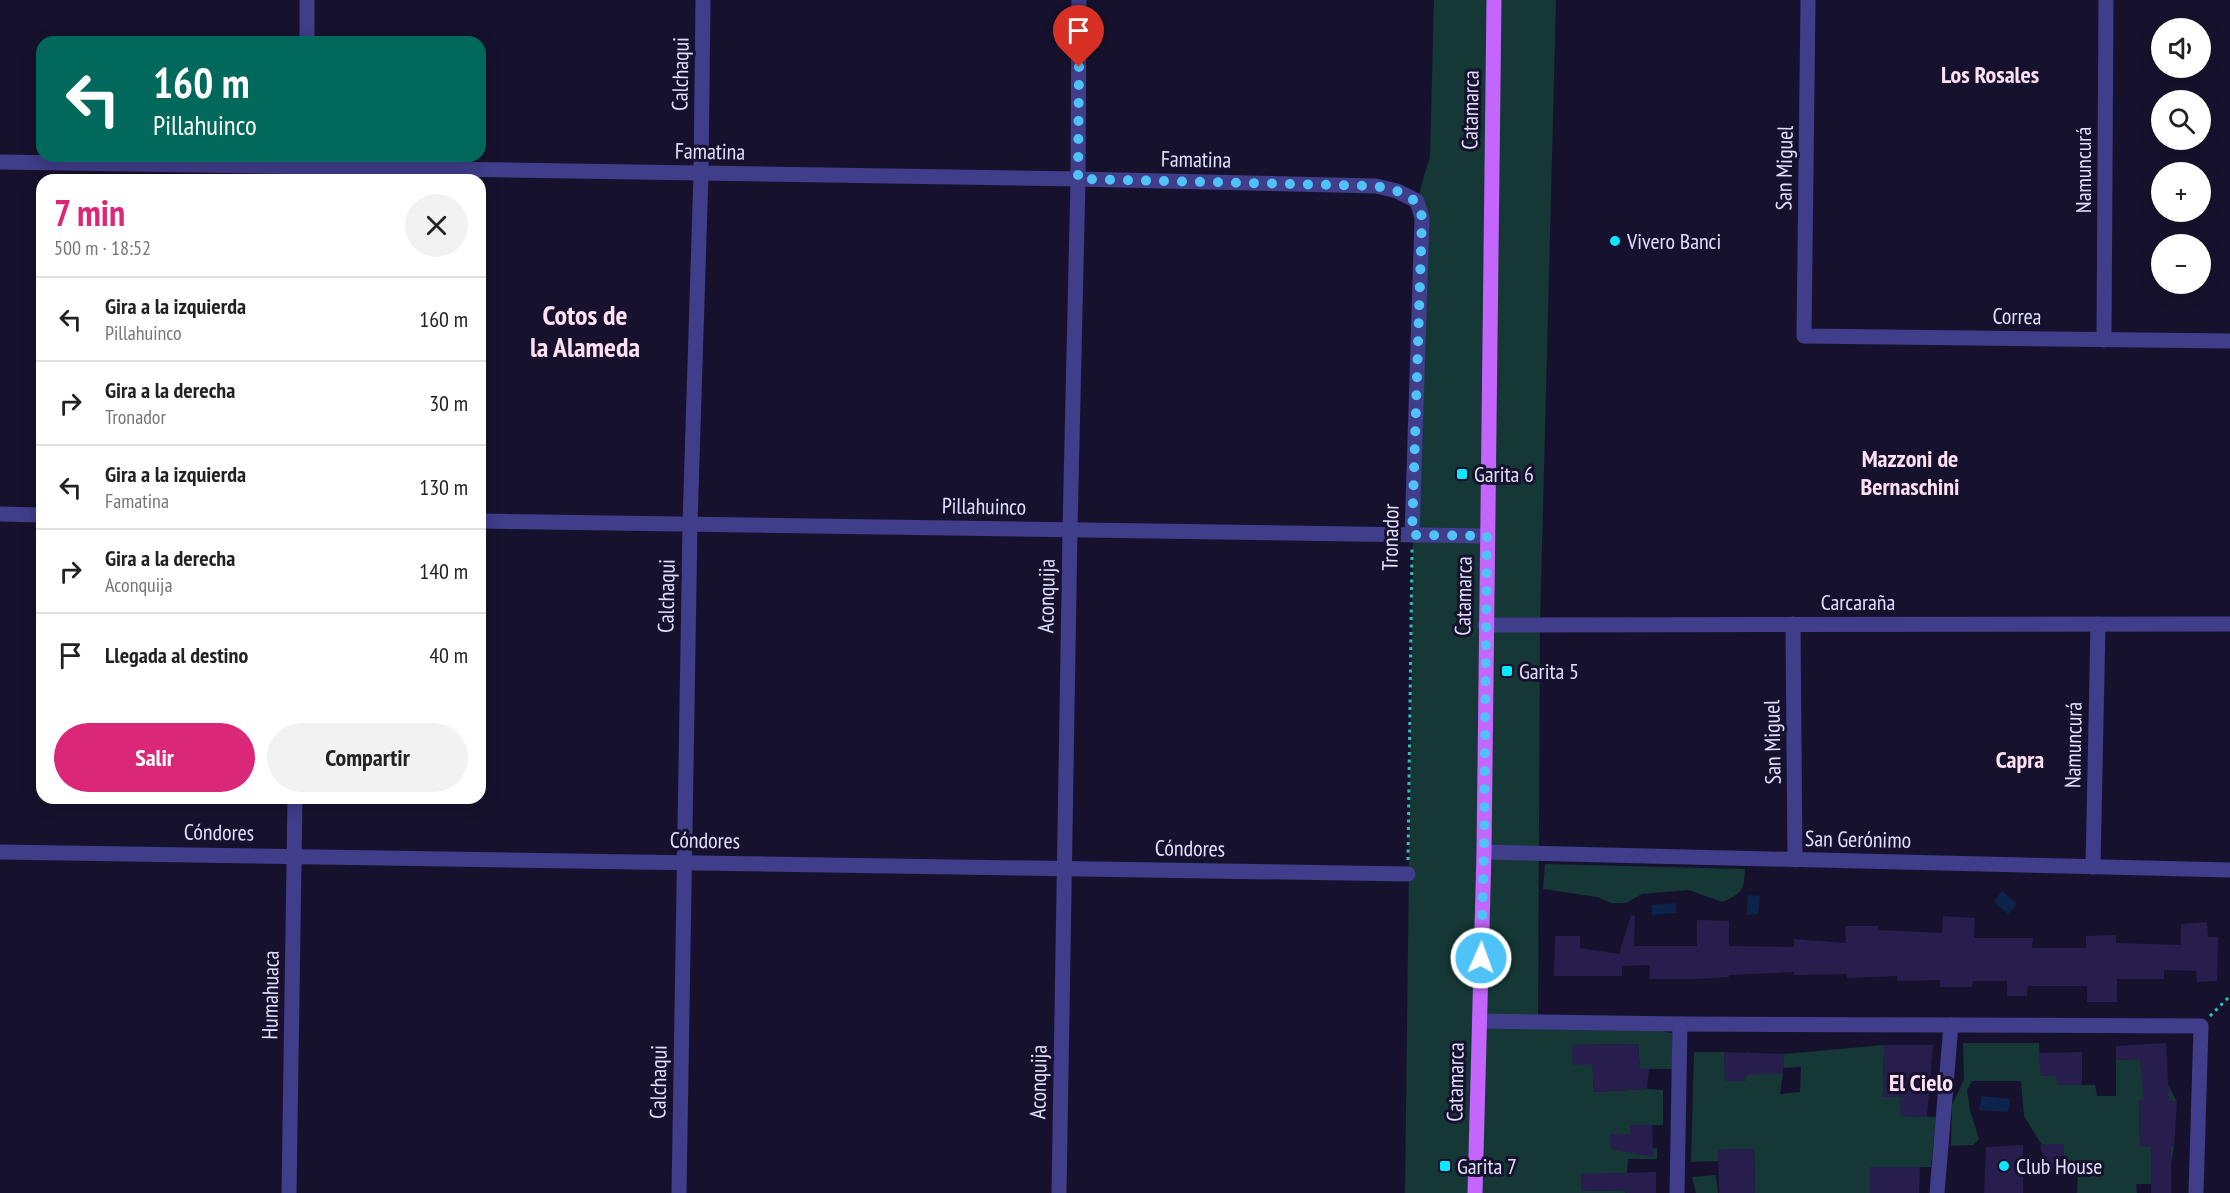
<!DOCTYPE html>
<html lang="es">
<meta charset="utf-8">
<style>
:root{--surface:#fff;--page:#f2f2f2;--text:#222;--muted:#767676;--line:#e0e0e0;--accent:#db2777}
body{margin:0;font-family:"PT Sans Narrow",sans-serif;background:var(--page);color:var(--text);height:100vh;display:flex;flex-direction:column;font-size:22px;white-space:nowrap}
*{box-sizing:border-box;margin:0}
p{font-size:20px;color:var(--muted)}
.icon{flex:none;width:33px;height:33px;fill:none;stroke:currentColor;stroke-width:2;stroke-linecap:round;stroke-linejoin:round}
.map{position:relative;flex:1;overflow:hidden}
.details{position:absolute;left:36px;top:174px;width:450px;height:630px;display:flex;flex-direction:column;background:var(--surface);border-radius:18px;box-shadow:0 3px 15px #0003}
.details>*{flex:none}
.guide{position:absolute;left:36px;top:36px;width:450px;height:126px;border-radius:18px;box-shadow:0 3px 15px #0003;background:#00695c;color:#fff;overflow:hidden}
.controls{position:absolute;left:2151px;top:18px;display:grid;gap:12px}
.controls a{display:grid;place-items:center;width:60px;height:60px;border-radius:50%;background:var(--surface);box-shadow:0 3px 15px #0003;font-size:30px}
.pin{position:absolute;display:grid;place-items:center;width:51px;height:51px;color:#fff;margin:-62px -26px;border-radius:50% 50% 50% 0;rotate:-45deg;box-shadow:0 0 6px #0007}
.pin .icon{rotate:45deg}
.me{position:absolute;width:66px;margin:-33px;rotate:2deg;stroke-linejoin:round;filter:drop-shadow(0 0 4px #0008)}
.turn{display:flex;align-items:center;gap:21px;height:126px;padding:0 18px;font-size:27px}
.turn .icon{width:78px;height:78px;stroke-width:2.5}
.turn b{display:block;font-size:42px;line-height:51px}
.round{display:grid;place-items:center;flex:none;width:63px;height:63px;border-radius:32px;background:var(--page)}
.overview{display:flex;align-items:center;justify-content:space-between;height:102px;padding:0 18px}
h1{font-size:36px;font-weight:700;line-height:45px;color:var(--accent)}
.primary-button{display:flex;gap:12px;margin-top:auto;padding:12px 18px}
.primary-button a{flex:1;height:69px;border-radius:36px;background:var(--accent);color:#fff;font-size:24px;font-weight:700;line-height:69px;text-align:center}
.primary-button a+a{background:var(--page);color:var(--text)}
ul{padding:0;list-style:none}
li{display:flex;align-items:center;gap:18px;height:84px;padding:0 18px;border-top:2px solid var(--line)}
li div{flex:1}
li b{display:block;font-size:22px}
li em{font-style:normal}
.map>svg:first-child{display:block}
.green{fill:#153735}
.water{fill:#0c234c}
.building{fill:#271e4e}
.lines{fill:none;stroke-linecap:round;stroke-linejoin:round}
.path{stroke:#32bfb5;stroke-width:3;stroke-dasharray:3 4.5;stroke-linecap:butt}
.street{stroke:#403d8b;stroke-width:15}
.primary{stroke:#c465fe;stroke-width:15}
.route{stroke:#4fc3f7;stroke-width:10;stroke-dasharray:0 18}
.poi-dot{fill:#0be7fe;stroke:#16122d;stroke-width:2}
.labels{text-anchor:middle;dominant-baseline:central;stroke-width:6;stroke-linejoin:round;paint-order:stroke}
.street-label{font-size:22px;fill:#e1deff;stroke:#16122d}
.poi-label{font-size:22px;fill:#e1deff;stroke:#16122d;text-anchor:start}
.neighbourhood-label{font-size:24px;font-weight:bold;fill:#ffe0f4;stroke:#16122d}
.district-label{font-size:28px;font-weight:bold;fill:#ffe0f4;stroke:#16122d}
</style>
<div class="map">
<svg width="2230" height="1193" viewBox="0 0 2230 1193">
<rect width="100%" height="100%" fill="#16122d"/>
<g class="green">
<polygon points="1434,0 1556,0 1540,625 1538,1029 1657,1030 1672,1033 1672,1069 1640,1069 1638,1044 1573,1045 1617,1063 1593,1077 1594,1092 1647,1089 1663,1090 1663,1125 1630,1125 1631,1134 1621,1151 1657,1148 1657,1159 1628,1159 1627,1173 1581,1175 1581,1191 1625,1190 1625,1193 1405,1193 1417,201 1430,156"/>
<path d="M1545 864 1745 869C1744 891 1742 893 1722 902L1689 890 1642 894 1626 903H1611L1597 897 1543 889Z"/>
<polygon points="1963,1043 2039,1043 2041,1076 2056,1075 2058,1085 2095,1085 2097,1096 2116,1096 2116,1060 2140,1059 2143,1084 2168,1085 2177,1102 2139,1100 2140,1147 2174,1146 2171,1164 2151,1165 2151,1184 2136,1184 2137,1193 2077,1193 2078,1172 2064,1170 2063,1144 2042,1145 2024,1116 2021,1081 1972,1081 1967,1090 1970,1110 1979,1139 1973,1145 1951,1146 1952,1105 1964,1080"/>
<polygon points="1884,1045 1883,1097 1900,1097 1901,1116 1936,1117 1931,1167 1870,1167 1870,1193 1755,1193 1754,1149 1719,1150 1719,1161 1691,1162 1694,1052 1724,1052 1725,1081 1746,1081 1747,1052 1754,1054 1756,1074 1783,1073 1780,1094 1800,1092 1801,1067 1783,1068 1784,1054"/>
<polygon points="1716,1175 1718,1193 1696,1193 1692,1177"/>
</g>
<g class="water">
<polygon points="2002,891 2017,904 2008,914 1994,902"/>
<polygon points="1748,895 1760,896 1758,914 1747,915"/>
<polygon points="1676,903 1676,913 1652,915 1652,905"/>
<polygon points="1982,1096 2010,1099 2008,1112 1979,1110"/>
</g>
<g class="building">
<polygon points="1631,915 1635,916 1634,946 1697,946 1697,920 1729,921 1729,946 1794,947 1794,939 1846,943 1845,926 1878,926 1878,930 1942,933 1943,916 1975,918 1974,938 2033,938 2032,948 2086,948 2086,936 2116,935 2116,943 2181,945 2181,924 2207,922 2208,937 2218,937 2217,981 2197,982 2196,971 2164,970 2164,979 2117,979 2117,1002 2087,1002 2087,986 2028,986 2027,996 2007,996 2007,981 1973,981 1972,987 1940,987 1940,980 1897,981 1897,976 1847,978 1847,974 1794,975 1794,972 1729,975 1729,977 1697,979 1649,979 1650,965 1622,966 1622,976 1554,976 1555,936 1580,936 1580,948 1619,954"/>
<polygon points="2166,1043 2169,1101 2177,1102 2174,1146 2171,1146 2171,1193 2151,1193 2151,1147 2140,1147 2139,1100 2144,1100 2140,1059 2116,1060 2116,1046"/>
<polygon points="1638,1044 1640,1069 1649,1068 1647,1089 1594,1092 1592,1064 1573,1065 1572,1045"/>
<polygon points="1884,1045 1933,1045 1927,1117 1901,1116 1900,1097 1883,1097"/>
<polygon points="1724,1052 1784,1054 1783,1073 1746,1075 1746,1081 1725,1081"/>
<polygon points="2082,1052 2082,1085 2057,1085 2056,1075 2041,1076 2039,1053"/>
<polygon points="1629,1125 1652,1125 1653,1157 1611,1149 1610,1134 1631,1134"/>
<polygon points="2055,1144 2063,1144 2064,1170 2047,1169 2040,1145"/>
<polygon points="2023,1145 2023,1193 1984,1193 1986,1147"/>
<polygon points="1754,1149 1755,1193 1719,1193 1718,1150"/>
<polygon points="1870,1167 1920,1167 1919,1193 1870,1193"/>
<polygon points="1656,1172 1656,1193 1625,1193 1625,1190 1581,1191 1581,1174"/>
</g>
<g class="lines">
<g class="path">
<polyline points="1408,860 1412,549"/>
<polyline points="2210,1016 2230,996"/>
</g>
<g class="street">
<polyline points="1808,0 1804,336 2230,341"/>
<polyline points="307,42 307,0"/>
<polyline points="0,162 1078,179 1376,186 1397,191 1417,201 1422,218 1412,535"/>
<polyline points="304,180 305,156"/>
<polyline points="2104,340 2106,0"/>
<polyline points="0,514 42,515"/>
<polyline points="480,521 1487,536"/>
<polyline points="1793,624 1795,860"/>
<polyline points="1485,625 2230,624"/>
<polyline points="0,852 1408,874"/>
<polyline points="1484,852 2230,870"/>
<polyline points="2093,867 2098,624"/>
<polyline points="1479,1021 1680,1024 2201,1026 2196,1193"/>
<polyline points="289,1193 295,798"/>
<polyline points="679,1193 690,524 701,173 703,0"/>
<polyline points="1059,1193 1070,530 1078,179 1079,0"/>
<polyline points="1677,1193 1680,1024"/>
<polyline points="1937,1193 1951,1025"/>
</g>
<polyline class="primary" points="1475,1193 1484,852 1494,0"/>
</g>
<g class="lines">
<path class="route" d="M1079 67 1078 179 1376 186C1397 191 1418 193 1422 218L1412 535 1487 536 1484 852 1481 958"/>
</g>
<g class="poi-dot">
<circle cx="1615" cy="241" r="6"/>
<rect x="1456" y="468" width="12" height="12" rx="3"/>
<rect x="1501" y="665" width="12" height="12" rx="3"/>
<rect x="1439" y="1160" width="12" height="12" rx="3"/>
<circle cx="2004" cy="1166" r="6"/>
</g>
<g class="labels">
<g class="street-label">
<text transform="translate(680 74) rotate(-89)">Calchaqui</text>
<text transform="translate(1470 110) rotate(-89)">Catamarca</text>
<text transform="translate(710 151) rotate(1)">Famatina</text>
<text transform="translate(1196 159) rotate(1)">Famatina</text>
<text transform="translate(1784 168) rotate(-89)">San Miguel</text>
<text transform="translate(2083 170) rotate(-90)">Namuncurá</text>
<text transform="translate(2017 316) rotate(1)">Correa</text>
<text transform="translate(984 506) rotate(1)">Pillahuinco</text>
<text transform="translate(1390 537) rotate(-89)">Tronador</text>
<text transform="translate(666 596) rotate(-89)">Calchaqui</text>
<text transform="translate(1046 596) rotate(-89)">Aconquija</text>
<text transform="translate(1463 596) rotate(-89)">Catamarca</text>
<text x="1858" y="602">Carcaraña</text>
<text transform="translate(1772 742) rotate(-91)">San Miguel</text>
<text transform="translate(2073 745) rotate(-89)">Namuncurá</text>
<text transform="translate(219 832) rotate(1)">Cóndores</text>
<text transform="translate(1858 839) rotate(1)">San Gerónimo</text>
<text transform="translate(705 840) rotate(1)">Cóndores</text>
<text transform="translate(1190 848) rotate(1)">Cóndores</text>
<text transform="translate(270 995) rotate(-89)">Humahuaca</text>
<text transform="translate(658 1082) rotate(-89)">Calchaqui</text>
<text transform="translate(1038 1082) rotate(-89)">Aconquija</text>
<text transform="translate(1455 1082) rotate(-89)">Catamarca</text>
</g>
<g class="poi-label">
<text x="1627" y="241">Vivero Banci</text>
<text x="1474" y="474">Garita 6</text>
<text x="1519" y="671">Garita 5</text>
<text x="1457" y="1166">Garita 7</text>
<text x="2016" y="1166">Club House</text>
</g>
<g class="neighbourhood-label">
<text x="1990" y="74">Los Rosales</text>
<text x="1910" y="458">Mazzoni de<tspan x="1910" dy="28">Bernaschini</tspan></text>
<text x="2020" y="759">Capra</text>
<text x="1921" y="1082">El Cielo</text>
</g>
<g class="district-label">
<text x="585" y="314">Cotos de<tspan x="585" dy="32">la Alameda</tspan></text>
</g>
</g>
</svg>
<div class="controls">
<a><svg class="icon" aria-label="sound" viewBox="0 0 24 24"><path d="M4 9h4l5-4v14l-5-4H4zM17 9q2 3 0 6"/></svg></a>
<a><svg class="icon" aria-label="search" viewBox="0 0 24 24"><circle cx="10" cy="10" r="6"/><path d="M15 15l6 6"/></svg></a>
<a>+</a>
<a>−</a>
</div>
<div class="pin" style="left:1079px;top:67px;background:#d93025"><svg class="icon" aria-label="arrive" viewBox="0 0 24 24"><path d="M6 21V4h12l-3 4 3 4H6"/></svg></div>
<svg class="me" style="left:1481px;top:958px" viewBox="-20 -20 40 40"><circle r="17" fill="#4fc3f7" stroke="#fff" stroke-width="3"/><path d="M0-11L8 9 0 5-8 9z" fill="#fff"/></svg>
<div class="guide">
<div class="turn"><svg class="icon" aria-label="left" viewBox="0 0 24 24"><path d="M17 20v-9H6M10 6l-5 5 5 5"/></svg><div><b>160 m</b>Pillahuinco</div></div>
</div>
<section class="details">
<div class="overview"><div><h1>7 min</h1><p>500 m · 18:52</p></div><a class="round"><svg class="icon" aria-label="close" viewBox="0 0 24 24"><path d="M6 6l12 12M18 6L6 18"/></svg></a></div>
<ul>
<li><svg class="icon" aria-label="left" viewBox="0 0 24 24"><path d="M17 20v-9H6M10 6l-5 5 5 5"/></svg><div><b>Gira a la izquierda</b><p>Pillahuinco</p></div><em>160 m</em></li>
<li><svg class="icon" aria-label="right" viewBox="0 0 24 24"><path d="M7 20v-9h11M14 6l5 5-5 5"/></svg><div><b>Gira a la derecha</b><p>Tronador</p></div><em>30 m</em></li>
<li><svg class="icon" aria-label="left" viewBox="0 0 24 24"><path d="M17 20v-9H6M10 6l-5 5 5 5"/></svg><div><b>Gira a la izquierda</b><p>Famatina</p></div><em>130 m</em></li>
<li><svg class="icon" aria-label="right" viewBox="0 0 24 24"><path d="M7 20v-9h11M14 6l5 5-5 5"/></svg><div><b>Gira a la derecha</b><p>Aconquija</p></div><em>140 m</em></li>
<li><svg class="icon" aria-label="arrive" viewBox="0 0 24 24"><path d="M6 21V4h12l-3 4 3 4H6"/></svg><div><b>Llegada al destino</b></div><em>40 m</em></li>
</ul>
<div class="primary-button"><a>Salir</a><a>Compartir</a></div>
</section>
</div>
